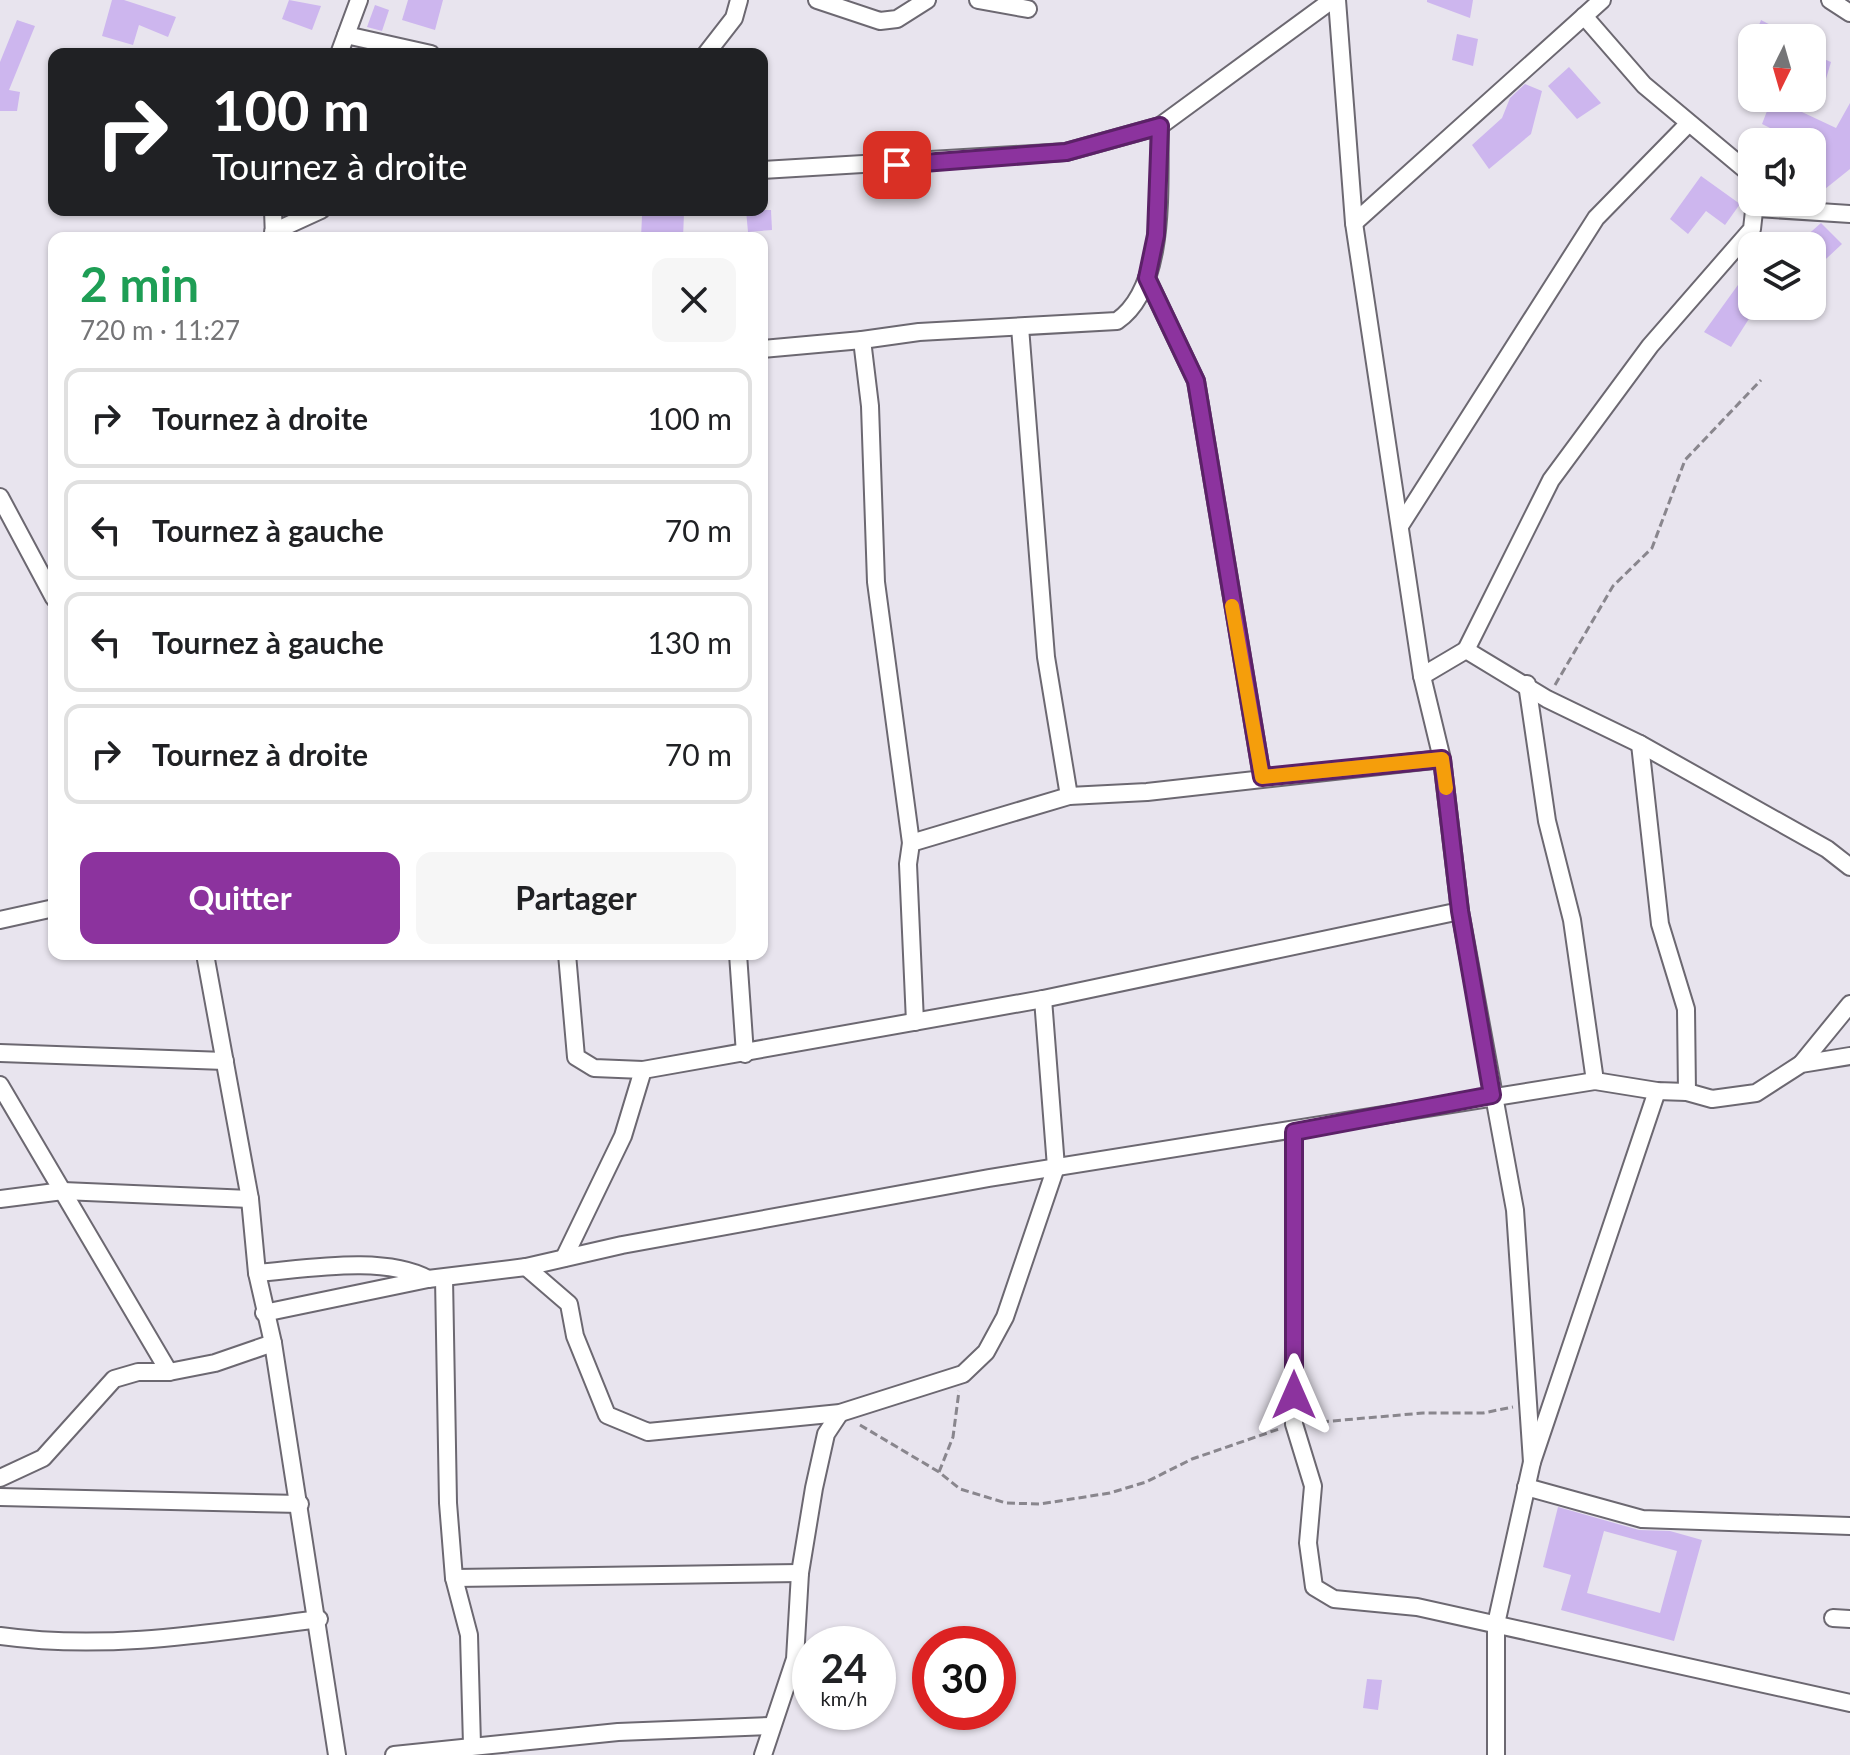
<!DOCTYPE html>
<html lang="fr">
<meta charset="utf-8">
<style>
:root{--surface:#fff;--page:#f6f6f6;--text:#202124;--muted:#757577;--line:#e0e0e0;--accent:#8c339e}
body{margin:0;font-family:Lato,sans-serif;background:var(--page);color:var(--text);height:100vh;display:flex;flex-direction:column;font-size:30px;white-space:nowrap}
*{box-sizing:border-box;margin:0}
p{font-size:26px;color:var(--muted)}
.icon{flex:none;width:44px;height:44px;fill:none;stroke:currentColor;stroke-width:2;stroke-linecap:round;stroke-linejoin:round}
.map{position:relative;flex:1;overflow:hidden}
.drawer{position:absolute;left:48px;top:232px;width:720px;height:728px;display:flex;flex-direction:column;background:var(--surface);border-radius:16px;box-shadow:0 2px 6px #0004}
.drawer>*{flex:none}
.hud{position:absolute;left:48px;top:48px;width:720px;height:168px;border-radius:16px;box-shadow:0 2px 6px #0004;background:#202124;color:#fff;overflow:hidden}
.needle{width:52px;rotate:185deg}
.fabs{position:absolute;left:1738px;top:24px;display:grid;gap:16px}
.fabs a{display:grid;place-items:center;width:88px;height:88px;border-radius:16px;background:var(--surface);box-shadow:0 2px 6px #0004;font-size:40px}
.speed{position:absolute;left:792px;top:1626px;display:flex;gap:16px;font-size:40px;font-weight:700;text-align:center}
.speed>*{display:grid;place-content:center;width:104px;height:104px;border-radius:50%;background:var(--surface);box-shadow:0 2px 6px #0004;line-height:1}
.speed small{font-size:20px;font-weight:400}
.speed .limit{border:12px solid #d22;background:#fff;color:#111}
.pin{position:absolute;display:grid;place-items:center;width:68px;height:68px;color:#fff;margin:-34px;border-radius:16px;box-shadow:0 4px 12px #0006}
.me{position:absolute;width:88px;margin:-44px;rotate:0deg;stroke-linejoin:round;filter:drop-shadow(0 0 6px #0008)}
.turn{display:flex;align-items:center;gap:28px;height:168px;padding:0 32px;font-size:36px}
.turn .icon{width:104px;height:104px;stroke-width:2.5}
.turn b{display:block;font-size:56px;line-height:68px}
.round{display:grid;place-items:center;flex:none;width:84px;height:84px;border-radius:16px;background:var(--page)}
.summary{display:flex;align-items:center;justify-content:space-between;height:136px;padding:0 32px}
h1{font-size:48px;font-weight:700;line-height:60px;color:#1e9e55}
.action{display:flex;gap:16px;margin-top:auto;padding:16px 32px}
.action a{flex:1;height:92px;border-radius:16px;background:var(--accent);color:#fff;font-size:32px;font-weight:700;line-height:92px;text-align:center}
.action a+a{background:var(--page);color:var(--text)}
ul{padding:0;list-style:none}
li{display:flex;align-items:center;gap:24px;height:100px;margin:0 16px 12px;padding:0 16px;border:4px solid var(--line);border-radius:16px}
li div{flex:1}
li b{display:block;font-size:30px}
li em{font-style:normal}
.map>svg:first-child{display:block}
.building{fill:#cdb6ee;fill-rule:evenodd}
.lines{fill:none;stroke-linecap:round;stroke-linejoin:round}
.minor-casing{stroke:#6c6871;stroke-width:20}
.path{stroke:#89868d;stroke-width:3;stroke-dasharray:8 4;stroke-linecap:butt}
.minor{stroke:#fff;stroke-width:16}
.route-casing{stroke:#5b2167;stroke-width:20}
.route{stroke:#8c339e;stroke-width:14}
.slow{stroke:#f59e0b;stroke-width:14}
</style>
<div class="map">
<svg width="1850" height="1755" viewBox="0 0 1850 1755">
<rect width="100%" height="100%" fill="#e8e4ee"/>
<g class="building">
<polygon points="112,0 124,0 176,17 168,37 139,25 133,45 102,36"/>
<polygon points="289,0 321,6 312,30 282,19"/>
<polygon points="408,0 443,0 435,30 402,20"/>
<polygon points="1427,0 1473,0 1470,18 1427,2"/>
<polygon points="375,5 389,10 382,31 367,27"/>
<polygon points="17,20 35,26 9,90 20,92 17,111 0,111 0,62"/>
<polygon points="1761,20 1795,38 1754,38"/>
<polygon points="1457,34 1478,39 1473,66 1452,60"/>
<polygon points="1812,54 1831,62 1823,89 1812,83"/>
<polygon points="1569,67 1601,103 1577,119 1548,86"/>
<polygon points="1525,84 1542,91 1531,134 1489,169 1472,145 1502,118 1510,98"/>
<polygon points="1772,98 1836,128 1850,103 1850,169 1820,193 1812,183 1812,142 1780,142 1784,135 1762,124"/>
<polygon points="1701,176 1740,204 1725,225 1706,211 1688,234 1670,219"/>
<polygon points="746,210 771,210 772,230 748,232"/>
<polygon points="654,212 684,213 683,238 641,238 642,216 654,216"/>
<polygon points="1821,223 1842,244 1812,272 1812,246 1795,246"/>
<polygon points="1743,278 1752,286 1752,314 1731,347 1704,332"/>
<path d="M1558 1507 1639 1530 1670 1531 1702 1540 1674 1641 1561 1610 1571 1575 1543 1567ZM1604 1531 1677 1551 1660 1613 1587 1593Z"/>
<polygon points="1367,1679 1382,1680 1378,1710 1363,1708"/>
</g>
<g class="lines">
<g class="minor-casing">
<g id="minor">
<polyline points="817,0 880,21 897,19 927,0"/>
<polyline points="978,0 1028,9"/>
<polyline points="1337,0 1354,223 1422,676 1442,759 1460,911 1515,1210 1532,1462"/>
<polyline points="1830,0 1850,13"/>
<polyline points="1584,16 1644,85 1747,171 1752,190"/>
<polyline points="346,35 431,54"/>
<polyline points="339,54 359,0"/>
<polyline points="706,54 734,18 739,0"/>
<polyline points="762,170 1066,152 1160,126 1332,0"/>
<polyline points="1757,208 1850,214"/>
<polyline points="273,210 274,238"/>
<polyline points="1354,223 1602,0"/>
<polyline points="273,232 321,210"/>
<polyline points="1147,278 1196,381 1262,777"/>
<polyline points="1020,327 1046,657 1069,796"/>
<polyline points="762,349 862,340"/>
<polyline points="0,497 54,598"/>
<polyline points="1400,526 1596,218 1688,124"/>
<polyline points="1466,650 1551,480 1650,346 1752,229 1755,202"/>
<polyline points="1422,676 1466,650 1547,699 1640,744 1827,849 1850,867"/>
<polyline points="1527,684 1547,821 1572,920 1595,1081 1657,1091 1687,1092 1712,1099 1756,1093 1801,1064 1850,1056"/>
<polyline points="1640,744 1660,924 1686,1009 1687,1092"/>
<path d="M911 843 876 582 870 406 862 340 919 332 1117 321C1168 286 1158 182 1160 126"/>
<polyline points="0,920 54,908"/>
<polyline points="205,954 250,1199 257,1273 273,1343 337,1755"/>
<polyline points="567,954 576,1057 594,1068 643,1070"/>
<polyline points="738,954 745,1054"/>
<polyline points="915,1022 908,864 911,843 1069,796 1147,792 1442,759"/>
<polyline points="0,1053 225,1061"/>
<polyline points="1801,1064 1850,1004"/>
<polyline points="0,1085 169,1372"/>
<polyline points="1294,1132 1294,1424 1313,1486 1308,1543 1314,1587 1334,1599 1417,1607 1850,1703"/>
<polyline points="0,1199 63,1191 250,1199"/>
<polyline points="564,1258 623,1136 643,1070 1043,999 1460,911"/>
<polyline points="526,1267 569,1304 575,1336 607,1415 648,1432 840,1413 963,1374 986,1352 1005,1317 1056,1167 1043,999"/>
<path d="M257 1273C307 1269 384 1255 428 1279"/>
<polyline points="444,1278 448,1503 454,1578 469,1635 472,1745"/>
<polyline points="264,1313 428,1279 526,1267 622,1245 989,1178 1595,1081"/>
<polyline points="0,1478 43,1458 114,1379 138,1372 169,1372 215,1363 273,1343"/>
<polyline points="1526,1487 1642,1519 1850,1526"/>
<polyline points="0,1497 300,1504"/>
<polyline points="454,1578 800,1573"/>
<polyline points="1833,1618 1850,1619"/>
<path d="M0 1636C107 1651 212 1633 319 1619"/>
<polyline points="394,1755 618,1732 771,1726"/>
<polyline points="763,1755 795,1659 800,1573 814,1488 826,1434 840,1413"/>
<polyline points="1496,1755 1496,1624 1532,1462 1657,1091"/>
</g>
</g>
<g class="path">
<polyline points="1555,685 1613,586 1652,548 1685,460 1761,380"/>
<polyline points="1309,1423 1423,1413 1483,1413 1513,1407"/>
<polyline points="860,1425 939,1472 960,1489 1006,1503 1040,1504 1110,1493 1146,1482 1192,1459 1279,1429"/>
<polyline points="939,1472 953,1437 959,1391"/>
</g>
<use href="#minor" class="minor"/>
</g>
<g class="lines">
<g class="route-casing">
<polyline id="route" points="897,165 1066,152 1160,126 1156,235 1147,278 1196,381 1262,777 1442,759 1460,911 1492,1095 1294,1132 1294,1395"/>
</g>
<use href="#route" class="route"/>
<polyline class="slow" points="1232,606 1262,777 1442,759 1446,788"/>
</g>
</svg>
<div class="fabs">
<a><svg class="needle" viewBox="-14 -14 28 28"><path d="M0-13l5 13h-10z" fill="#e53935"/><path d="M0 13l5-13h-10z" fill="#757577"/></svg></a>
<a><svg class="icon" aria-label="sound" viewBox="0 0 24 24"><path d="M4 9h4l5-4v14l-5-4H4zM17 9q2 3 0 6"/></svg></a>
<a><svg class="icon" aria-label="layers" viewBox="0 0 24 24"><path d="M12 4l9 5-9 5-9-5zM3 14l9 5 9-5"/></svg></a>
</div>
<div class="speed"><div>24<small>km/h</small></div><div class="limit">30</div></div>
<div class="pin" style="left:897px;top:165px;background:#d93025"><svg class="icon" aria-label="arrive" viewBox="0 0 24 24"><path d="M6 21V4h12l-3 4 3 4H6"/></svg></div>
<svg class="me" style="left:1294px;top:1395px" viewBox="-20 -20 40 40"><path d="M0-17L14 15 0 8-14 15z" fill="#8c339e" stroke="#fff" stroke-width="4"/></svg>
<div class="hud">
<div class="turn"><svg class="icon" aria-label="right" viewBox="0 0 24 24"><path d="M7 20v-9h11M14 6l5 5-5 5"/></svg><div><b>100 m</b>Tournez à droite</div></div>
</div>
<section class="drawer">
<div class="summary"><div><h1>2 min</h1><p>720 m · 11:27</p></div><a class="round"><svg class="icon" aria-label="close" viewBox="0 0 24 24"><path d="M6 6l12 12M18 6L6 18"/></svg></a></div>
<ul>
<li><svg class="icon" aria-label="right" viewBox="0 0 24 24"><path d="M7 20v-9h11M14 6l5 5-5 5"/></svg><div><b>Tournez à droite</b></div><em>100 m</em></li>
<li><svg class="icon" aria-label="left" viewBox="0 0 24 24"><path d="M17 20v-9H6M10 6l-5 5 5 5"/></svg><div><b>Tournez à gauche</b></div><em>70 m</em></li>
<li><svg class="icon" aria-label="left" viewBox="0 0 24 24"><path d="M17 20v-9H6M10 6l-5 5 5 5"/></svg><div><b>Tournez à gauche</b></div><em>130 m</em></li>
<li><svg class="icon" aria-label="right" viewBox="0 0 24 24"><path d="M7 20v-9h11M14 6l5 5-5 5"/></svg><div><b>Tournez à droite</b></div><em>70 m</em></li>
</ul>
<div class="action"><a>Quitter</a><a>Partager</a></div>
</section>
</div>
